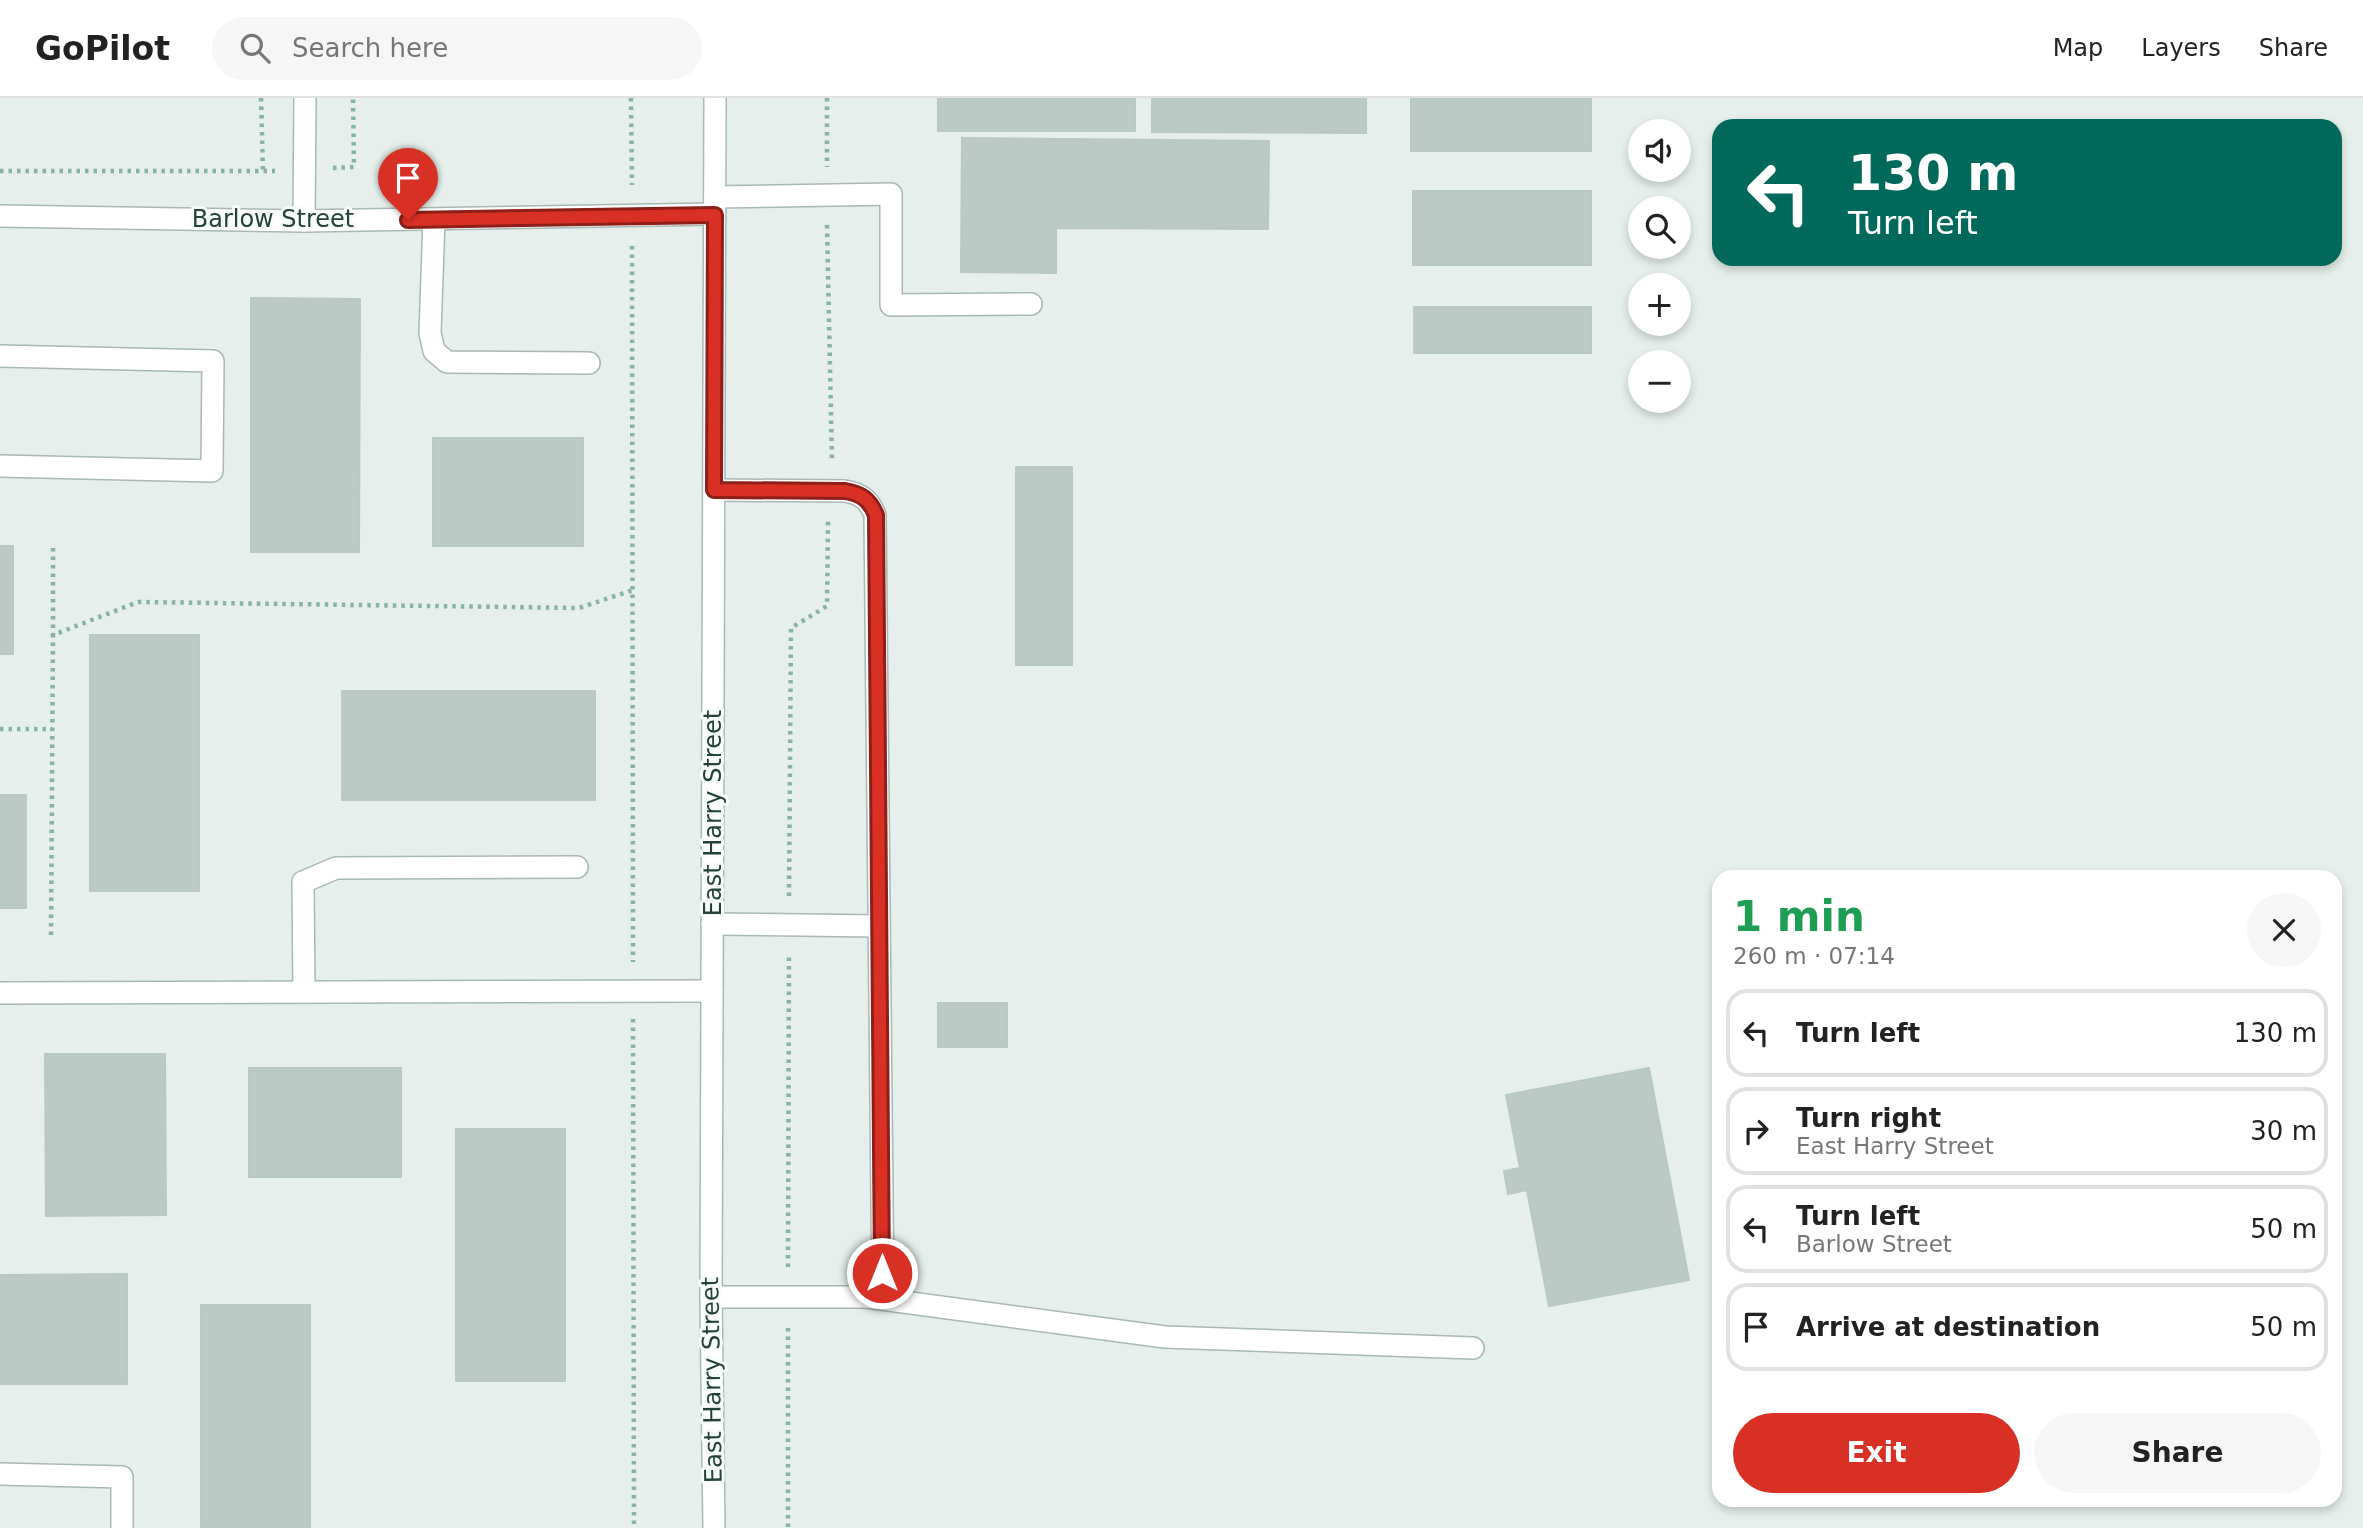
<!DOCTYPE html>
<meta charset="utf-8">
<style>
:root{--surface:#fff;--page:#f6f6f6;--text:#222;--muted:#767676;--line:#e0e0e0;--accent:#d93025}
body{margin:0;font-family:"DejaVu Sans",sans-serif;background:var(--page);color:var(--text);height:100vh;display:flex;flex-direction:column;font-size:26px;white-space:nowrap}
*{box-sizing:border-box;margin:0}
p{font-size:23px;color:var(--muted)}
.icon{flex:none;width:38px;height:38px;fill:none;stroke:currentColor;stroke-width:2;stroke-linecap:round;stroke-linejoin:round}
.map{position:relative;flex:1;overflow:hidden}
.sheet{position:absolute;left:1712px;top:772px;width:630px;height:637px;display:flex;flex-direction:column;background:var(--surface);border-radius:21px;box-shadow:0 4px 10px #0003}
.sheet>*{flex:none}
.hud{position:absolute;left:1712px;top:21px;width:630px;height:147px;border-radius:21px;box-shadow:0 4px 10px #0003;background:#00695c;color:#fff;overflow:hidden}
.fabs{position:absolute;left:1628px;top:21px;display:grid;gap:14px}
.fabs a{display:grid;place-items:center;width:63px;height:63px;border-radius:50%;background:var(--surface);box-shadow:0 4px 10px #0003;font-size:35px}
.pin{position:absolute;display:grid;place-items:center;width:60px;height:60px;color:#fff;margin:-72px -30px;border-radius:50% 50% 50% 0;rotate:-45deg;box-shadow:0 0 7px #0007}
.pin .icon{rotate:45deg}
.me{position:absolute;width:77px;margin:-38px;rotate:0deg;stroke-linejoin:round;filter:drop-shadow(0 0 5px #0008)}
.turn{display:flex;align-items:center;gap:24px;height:147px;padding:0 21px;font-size:32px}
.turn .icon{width:91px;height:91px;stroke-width:2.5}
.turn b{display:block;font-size:49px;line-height:60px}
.round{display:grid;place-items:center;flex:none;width:74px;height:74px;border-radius:37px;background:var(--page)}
.head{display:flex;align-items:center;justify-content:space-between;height:119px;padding:0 21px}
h1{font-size:42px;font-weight:600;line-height:52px;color:#1e9e55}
.primary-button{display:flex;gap:14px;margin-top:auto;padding:14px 21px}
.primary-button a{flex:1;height:80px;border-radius:42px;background:var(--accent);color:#fff;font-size:28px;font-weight:600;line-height:80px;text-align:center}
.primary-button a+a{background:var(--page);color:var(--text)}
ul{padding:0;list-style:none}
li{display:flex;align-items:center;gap:21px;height:88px;margin:0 14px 10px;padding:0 7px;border:4px solid var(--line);border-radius:21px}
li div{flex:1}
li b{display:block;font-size:26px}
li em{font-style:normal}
header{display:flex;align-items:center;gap:42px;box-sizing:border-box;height:98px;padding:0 35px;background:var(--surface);border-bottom:2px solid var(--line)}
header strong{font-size:33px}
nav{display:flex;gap:38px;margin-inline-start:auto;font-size:24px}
.search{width:490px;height:63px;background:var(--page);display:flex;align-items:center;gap:18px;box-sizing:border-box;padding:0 24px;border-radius:38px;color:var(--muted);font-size:26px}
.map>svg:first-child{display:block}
.building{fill:#bbcac4;stroke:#b8c9c2;stroke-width:2}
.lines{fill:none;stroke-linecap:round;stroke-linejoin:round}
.service-casing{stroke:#a8b8b2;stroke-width:24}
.minor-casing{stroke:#a8b8b2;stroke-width:24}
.secondary-casing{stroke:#a4bbb3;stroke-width:24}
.path{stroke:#86b3a5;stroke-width:4.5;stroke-dasharray:3.5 5;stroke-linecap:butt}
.service{stroke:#fff;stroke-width:21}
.minor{stroke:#fff;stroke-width:21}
.secondary{stroke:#fff;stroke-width:21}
.route-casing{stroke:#8d1f18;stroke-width:18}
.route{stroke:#d93025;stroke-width:12}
.labels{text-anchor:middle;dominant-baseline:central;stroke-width:6;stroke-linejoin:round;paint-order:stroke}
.street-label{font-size:24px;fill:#24423a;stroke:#f7fbf9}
</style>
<header>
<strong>GoPilot</strong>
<div class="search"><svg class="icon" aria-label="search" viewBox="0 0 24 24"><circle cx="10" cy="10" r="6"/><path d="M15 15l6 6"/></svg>Search here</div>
<nav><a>Map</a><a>Layers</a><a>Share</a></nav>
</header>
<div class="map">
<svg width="2363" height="1430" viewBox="0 0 2363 1430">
<rect width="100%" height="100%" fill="#e6efeb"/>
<g class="building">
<rect x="938" y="0" width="197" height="33"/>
<polygon points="1152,0 1366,0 1366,35 1152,34"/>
<rect x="1411" y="0" width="180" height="53"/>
<polygon points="962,40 1269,43 1268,131 1056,130 1056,175 961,174"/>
<rect x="1413" y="93" width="178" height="74"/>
<polygon points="251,200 360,201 359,454 251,454"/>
<rect x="1414" y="209" width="177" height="46"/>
<rect x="433" y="340" width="150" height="108"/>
<rect x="1016" y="369" width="56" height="198"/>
<rect x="0" y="448" width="13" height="108"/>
<rect x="90" y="537" width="109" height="256"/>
<rect x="342" y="593" width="253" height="109"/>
<rect x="0" y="697" width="26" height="113"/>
<rect x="938" y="905" width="69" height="44"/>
<polygon points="45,956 165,956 166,1117 46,1118"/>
<rect x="249" y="970" width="152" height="109"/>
<polygon points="1649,970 1689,1182 1549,1208 1527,1092 1508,1096 1504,1073 1520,1070 1506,997"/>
<rect x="456" y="1031" width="109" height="252"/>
<polygon points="127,1176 127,1286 0,1286 0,1177"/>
<rect x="201" y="1207" width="109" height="223"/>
</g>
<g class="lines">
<g class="service-casing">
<g id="service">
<polyline points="715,99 891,96 891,207 1031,206"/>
<polyline points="434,122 430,235 434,253 447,264 589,265"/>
<polyline points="0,258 213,263 212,373 0,368"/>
<path d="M714 392 845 393C862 396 869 402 875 417L883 1201"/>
<polyline points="712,826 879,828"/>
<polyline points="304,894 303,784 336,770 577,769"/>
<polyline points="0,895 712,893"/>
<polyline points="711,1199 866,1199 1165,1239 1473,1250"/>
<polyline points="0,1376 122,1379 122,1430"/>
</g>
</g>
<g class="minor-casing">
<g id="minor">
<polyline points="0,118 304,123 715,116"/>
<polyline points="304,123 305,0"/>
</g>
</g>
<g class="secondary-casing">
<polyline id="secondary" points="714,1430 711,1199 715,0"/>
</g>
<g class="path">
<polyline points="261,0 263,73"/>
<polyline points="631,0 632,87"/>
<polyline points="827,0 827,69"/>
<polyline points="333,70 354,69 353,0"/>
<polyline points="0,73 275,73"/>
<polyline points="827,127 832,363"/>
<polyline points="632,148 633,864"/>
<polyline points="53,450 53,537"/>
<polyline points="0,631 52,631"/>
<polyline points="789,798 791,530 827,508 828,421"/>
<polyline points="51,837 53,537 138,504 579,510 633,492"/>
<polyline points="633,921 634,1430"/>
<polyline points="788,1169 789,855"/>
<polyline points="788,1230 788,1430"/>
</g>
<use href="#service" class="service"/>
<use href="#minor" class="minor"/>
<use href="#secondary" class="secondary"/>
</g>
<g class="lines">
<g class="route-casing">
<path id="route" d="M408 122 715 117 714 392 845 393C862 396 869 401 876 417L882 1175"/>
</g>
<use href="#route" class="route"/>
</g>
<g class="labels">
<g class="street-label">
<text x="273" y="121">Barlow Street</text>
<text transform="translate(713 715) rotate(-90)">East Harry Street</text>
<text transform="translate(712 1282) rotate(-91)">East Harry Street</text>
</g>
</g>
</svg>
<div class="fabs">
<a><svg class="icon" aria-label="sound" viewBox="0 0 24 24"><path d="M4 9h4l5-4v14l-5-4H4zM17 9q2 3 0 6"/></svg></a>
<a><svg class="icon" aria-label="search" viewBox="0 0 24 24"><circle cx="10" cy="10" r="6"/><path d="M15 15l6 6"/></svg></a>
<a>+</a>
<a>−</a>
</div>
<div class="pin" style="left:408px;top:122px;background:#d93025"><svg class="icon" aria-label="arrive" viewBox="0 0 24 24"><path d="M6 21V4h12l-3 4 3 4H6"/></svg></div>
<svg class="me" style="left:882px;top:1175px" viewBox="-20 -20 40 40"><circle r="17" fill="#d93025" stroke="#fff" stroke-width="3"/><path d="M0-11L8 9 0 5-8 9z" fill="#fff"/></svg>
<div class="hud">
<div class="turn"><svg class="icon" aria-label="left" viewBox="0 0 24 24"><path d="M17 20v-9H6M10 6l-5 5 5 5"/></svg><div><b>130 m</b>Turn left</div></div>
</div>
<section class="sheet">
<div class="head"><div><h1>1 min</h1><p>260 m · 07:14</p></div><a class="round"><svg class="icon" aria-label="close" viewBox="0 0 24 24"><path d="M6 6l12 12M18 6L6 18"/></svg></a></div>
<ul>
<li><svg class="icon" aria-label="left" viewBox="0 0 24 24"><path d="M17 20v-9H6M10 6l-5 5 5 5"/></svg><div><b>Turn left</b></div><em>130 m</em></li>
<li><svg class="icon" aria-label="right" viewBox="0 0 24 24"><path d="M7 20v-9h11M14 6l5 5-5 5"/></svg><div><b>Turn right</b><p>East Harry Street</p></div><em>30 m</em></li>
<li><svg class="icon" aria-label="left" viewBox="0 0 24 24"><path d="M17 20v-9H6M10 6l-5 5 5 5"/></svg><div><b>Turn left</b><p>Barlow Street</p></div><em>50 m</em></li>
<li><svg class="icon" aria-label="arrive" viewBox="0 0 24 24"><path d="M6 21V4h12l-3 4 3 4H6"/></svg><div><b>Arrive at destination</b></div><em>50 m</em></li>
</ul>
<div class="primary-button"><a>Exit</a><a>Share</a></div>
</section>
</div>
